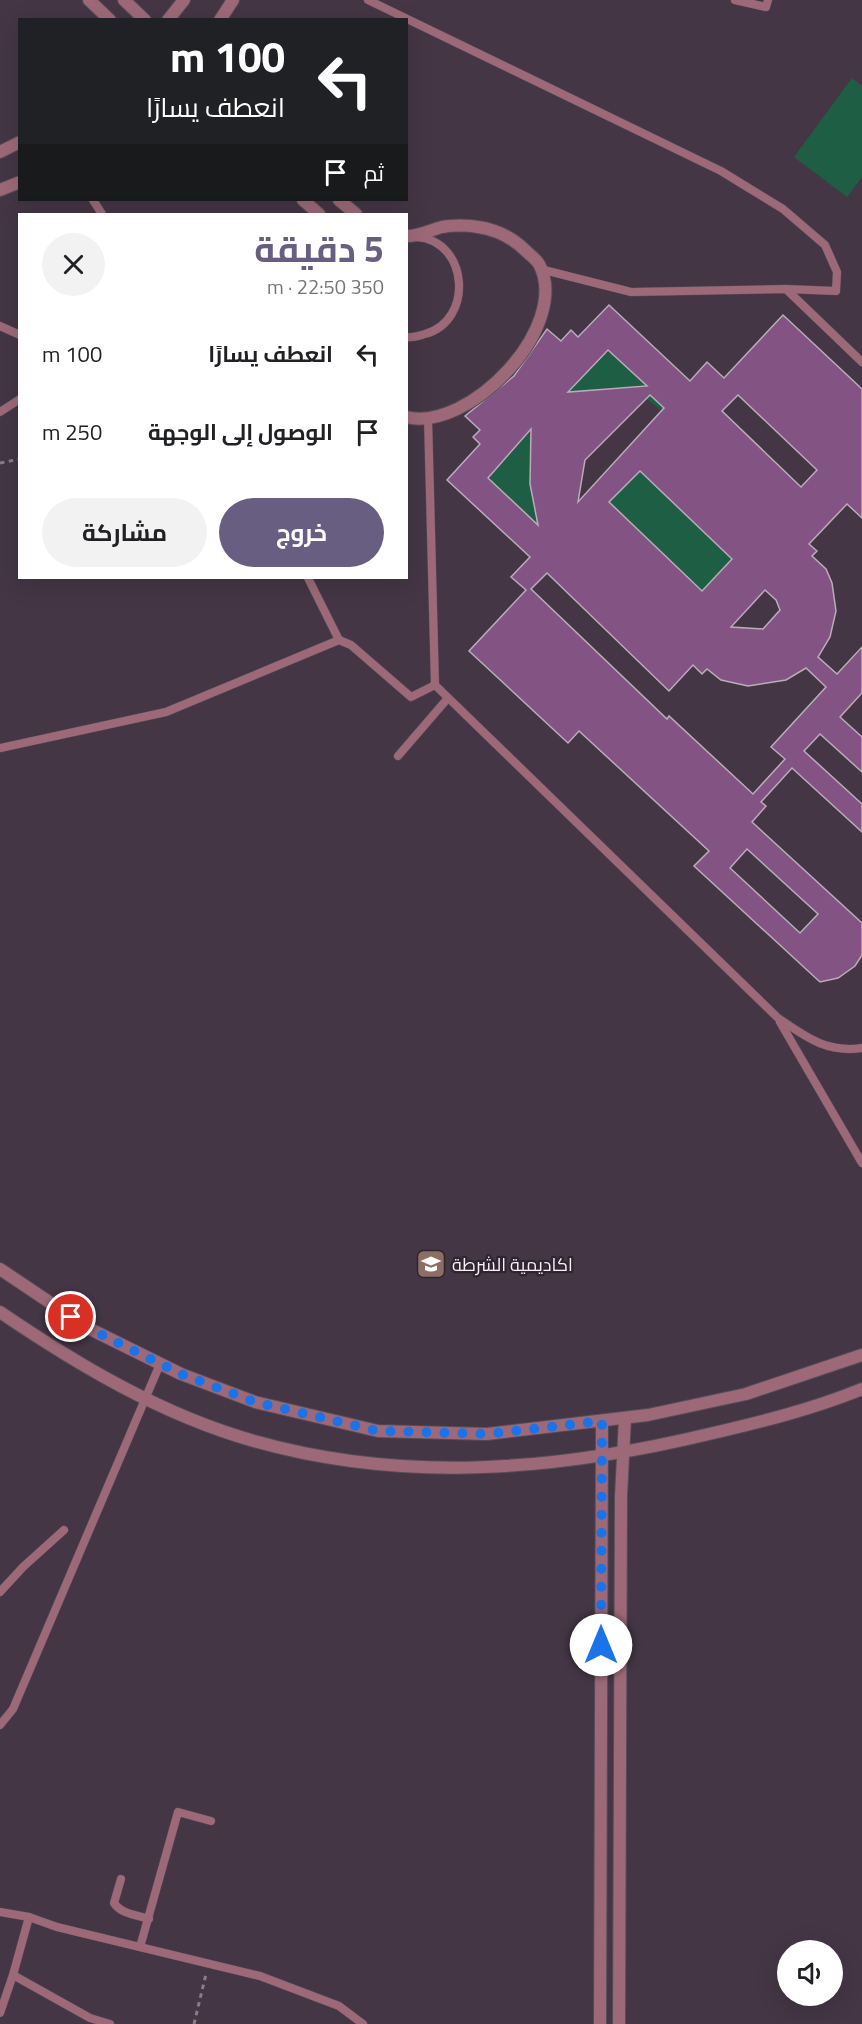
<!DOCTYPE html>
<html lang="ar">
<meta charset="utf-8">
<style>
:root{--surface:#fff;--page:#f2f2f2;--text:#202124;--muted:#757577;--accent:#685e82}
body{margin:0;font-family:"Titillium Web",Cairo,sans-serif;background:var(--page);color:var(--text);direction:rtl;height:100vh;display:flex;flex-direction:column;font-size:22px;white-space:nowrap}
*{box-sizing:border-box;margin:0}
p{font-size:20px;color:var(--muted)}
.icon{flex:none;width:33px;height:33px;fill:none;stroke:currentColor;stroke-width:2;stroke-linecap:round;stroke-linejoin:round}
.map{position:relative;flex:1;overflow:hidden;direction:ltr}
.sheet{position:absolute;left:18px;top:213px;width:390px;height:366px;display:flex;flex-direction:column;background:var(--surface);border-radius:0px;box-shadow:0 6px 24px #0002;direction:rtl}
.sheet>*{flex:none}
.guide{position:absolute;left:18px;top:18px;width:390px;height:183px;border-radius:0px;box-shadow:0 6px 24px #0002;direction:rtl;background:#202124;color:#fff;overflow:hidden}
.tools{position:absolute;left:777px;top:1940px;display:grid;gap:12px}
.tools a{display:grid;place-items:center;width:66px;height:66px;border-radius:50%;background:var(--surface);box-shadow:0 6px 24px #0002;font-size:30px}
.pin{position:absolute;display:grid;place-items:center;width:51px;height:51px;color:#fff;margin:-26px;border:3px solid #fff;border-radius:50%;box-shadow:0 2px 6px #0007}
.me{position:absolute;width:66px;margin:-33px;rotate:0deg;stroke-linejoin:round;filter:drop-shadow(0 0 4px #0008)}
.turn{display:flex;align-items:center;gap:21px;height:126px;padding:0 24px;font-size:27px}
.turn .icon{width:78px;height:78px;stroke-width:2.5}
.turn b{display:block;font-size:42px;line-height:51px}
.then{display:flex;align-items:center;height:57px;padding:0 24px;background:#0003;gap:12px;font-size:22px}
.round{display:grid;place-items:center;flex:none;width:63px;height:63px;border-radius:32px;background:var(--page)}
.overview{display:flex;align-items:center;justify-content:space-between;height:102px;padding:0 24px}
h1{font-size:36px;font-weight:700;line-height:45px;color:var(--accent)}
.cta{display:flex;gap:12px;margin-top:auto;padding:12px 24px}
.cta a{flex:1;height:69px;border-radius:36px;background:var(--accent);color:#fff;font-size:24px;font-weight:700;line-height:69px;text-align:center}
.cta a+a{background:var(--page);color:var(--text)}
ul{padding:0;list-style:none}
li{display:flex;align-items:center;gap:18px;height:78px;padding:0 24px}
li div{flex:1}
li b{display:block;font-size:22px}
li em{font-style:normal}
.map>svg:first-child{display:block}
.built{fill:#443645;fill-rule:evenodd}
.green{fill:#1e5e44}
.building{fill:#835384;stroke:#b9adb9;stroke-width:1.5;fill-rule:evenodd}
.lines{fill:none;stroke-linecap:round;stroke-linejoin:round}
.service-casing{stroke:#564d57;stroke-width:9}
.minor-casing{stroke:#564d57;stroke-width:14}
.path{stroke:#877e87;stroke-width:3;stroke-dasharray:4.5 4.5;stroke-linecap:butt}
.service{stroke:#9d6978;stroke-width:8}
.minor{stroke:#9d6978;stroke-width:12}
.route{stroke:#1a73e8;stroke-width:10;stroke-dasharray:0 18}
.labels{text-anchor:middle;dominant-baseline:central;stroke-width:4.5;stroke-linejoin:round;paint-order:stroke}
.poi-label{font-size:18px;fill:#f6eff6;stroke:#2e252f;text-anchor:start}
</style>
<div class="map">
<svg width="862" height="2024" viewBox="0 0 862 2024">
<rect width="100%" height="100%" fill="#382e39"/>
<path class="built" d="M0 0H862V2024H0ZM20 20H406V200H20ZM20 214H406V578H20ZM788 1950H832V1995H788Z"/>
<g class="green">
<polygon points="852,78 862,86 862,177 847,197 794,157"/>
<path d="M611 352 667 405 662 411C623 378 613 388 567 393L605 353Z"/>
<path d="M531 430 536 434C520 478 536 495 548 535L491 481V475Z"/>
<polygon points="640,471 732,559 702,591 609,502"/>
</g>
<path class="building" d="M609 305 690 381 707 362 724 378 783 315 862 389V518L847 504 809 544 817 551 812 556 826 569 832 583 836 611 830 637 818 657 837 674 862 647V693L840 717 862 737V772L820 734 804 751 862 804V832L792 768 761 802 766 806 752 822 862 923V955L855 966 838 978 820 982 694 866 709 851 579 731 568 743 469 651 526 590 511 577 530 557 447 480 480 444 473 437 480 430 465 416 514 376 547 329 561 341 571 330 578 337ZM608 350 647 386 568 392ZM650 395 664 408 578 502 585 460ZM738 395 817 470 801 487 722 411ZM531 429 530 484 538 525 488 478ZM640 471 732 559 702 591 609 502ZM547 573 669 691 693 665 702 674 707 669 721 680 748 686 786 680 806 668 826 687 771 747 785 759 753 794 669 716 667 719 531 589ZM765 590 776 600 780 610 763 629 731 627ZM747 849 818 914 800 933 730 868Z"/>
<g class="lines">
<g class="service-casing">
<g id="service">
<polyline points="368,0 721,171 783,209 825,245 837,272 836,291 786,289"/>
<polyline points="735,0 766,7 768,0"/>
<polyline points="93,200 102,214"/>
<polyline points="540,269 631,292 786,289 862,362"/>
<polyline points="0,326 20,335"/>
<path d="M406 337C413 338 418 336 425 334 474 321 469 241 417 237"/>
<polyline points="0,412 20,399"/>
<path d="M428 418 435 685 778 1018C806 1037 826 1053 862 1048"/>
<polyline points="308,578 339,640"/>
<polyline points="0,748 166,712 339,640 351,645 411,697 435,685"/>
<polyline points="398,756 448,698"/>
<polyline points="780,1022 862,1163"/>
<polyline points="0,1592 23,1567 64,1530"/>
<polyline points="0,1725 13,1709 160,1364"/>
<path d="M121 1879 114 1903C121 1914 137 1915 149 1919"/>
<polyline points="0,1912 29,1917 57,1927 260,1976 339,2006 363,2024"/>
<polyline points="29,1917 13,1975 90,2018 110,2024"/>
<polyline points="140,1947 178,1812 211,1821"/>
<polyline points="0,2013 13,1975"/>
</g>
</g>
<g class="minor-casing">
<g id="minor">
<polyline points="89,0 110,20"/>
<polyline points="124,0 145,20"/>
<polyline points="168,20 184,0"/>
<polyline points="220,20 233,0"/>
<polyline points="0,152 20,142"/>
<polyline points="0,190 20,182"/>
<polyline points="303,200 319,214"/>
<polyline points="339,200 356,214"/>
<path d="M406 236C418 237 430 230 442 227 452 225 468 225 478 227 498 230 513 238 526 251 530 255 536 259 539 264 572 326 469 433 406 417"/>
<polyline points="0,1269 88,1328 181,1374 255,1402 378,1431 487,1434 648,1415 746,1394 862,1355"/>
<path d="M0 1312C78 1365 162 1415 254 1441 406 1484 559 1470 709 1434 761 1422 813 1409 862 1389"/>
<polyline points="600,2024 602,1421"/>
<polyline points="619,2024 621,1496 625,1418"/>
</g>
</g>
<g class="path">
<polyline points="0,463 20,459"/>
<polyline points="194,2024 206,1974"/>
</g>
<use href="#service" class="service"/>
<use href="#minor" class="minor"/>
</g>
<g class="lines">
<polyline class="route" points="71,1317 88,1328 181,1374 255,1402 378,1431 488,1434 602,1421 601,1645"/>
</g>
<defs>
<g id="university-square" transform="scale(1.5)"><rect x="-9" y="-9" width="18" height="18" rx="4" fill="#8d6e63" stroke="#2e252f"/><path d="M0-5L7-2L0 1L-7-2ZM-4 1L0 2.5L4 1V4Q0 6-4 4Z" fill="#fff"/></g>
</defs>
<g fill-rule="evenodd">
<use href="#university-square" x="431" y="1264"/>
</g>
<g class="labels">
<g class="poi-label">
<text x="452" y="1264">اكاديمية الشرطة</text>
</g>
</g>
</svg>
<div class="tools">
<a><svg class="icon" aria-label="sound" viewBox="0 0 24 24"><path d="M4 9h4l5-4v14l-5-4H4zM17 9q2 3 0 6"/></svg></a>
</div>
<div class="pin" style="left:71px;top:1317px;background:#d93025"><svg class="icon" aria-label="arrive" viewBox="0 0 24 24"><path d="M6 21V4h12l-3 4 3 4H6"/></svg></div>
<svg class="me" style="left:601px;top:1645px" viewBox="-20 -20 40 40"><circle r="19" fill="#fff"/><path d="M0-13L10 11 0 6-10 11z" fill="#1a73e8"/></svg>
<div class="guide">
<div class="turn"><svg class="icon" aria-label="left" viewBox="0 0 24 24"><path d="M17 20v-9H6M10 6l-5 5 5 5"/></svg><div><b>100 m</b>انعطف يسارًا</div></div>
<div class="then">ثم<svg class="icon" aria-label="arrive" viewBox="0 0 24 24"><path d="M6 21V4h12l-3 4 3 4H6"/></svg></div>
</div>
<section class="sheet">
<div class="overview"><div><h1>5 دقيقة</h1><p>350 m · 22:50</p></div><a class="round"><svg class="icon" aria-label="close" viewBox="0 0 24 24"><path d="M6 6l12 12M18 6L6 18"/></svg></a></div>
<ul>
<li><svg class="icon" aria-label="left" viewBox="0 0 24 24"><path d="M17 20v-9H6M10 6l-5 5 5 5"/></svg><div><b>انعطف يسارًا</b></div><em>100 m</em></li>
<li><svg class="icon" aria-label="arrive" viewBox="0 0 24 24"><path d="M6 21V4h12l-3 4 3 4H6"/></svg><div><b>الوصول إلى الوجهة</b></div><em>250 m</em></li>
</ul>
<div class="cta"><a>خروج</a><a>مشاركة</a></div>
</section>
</div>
